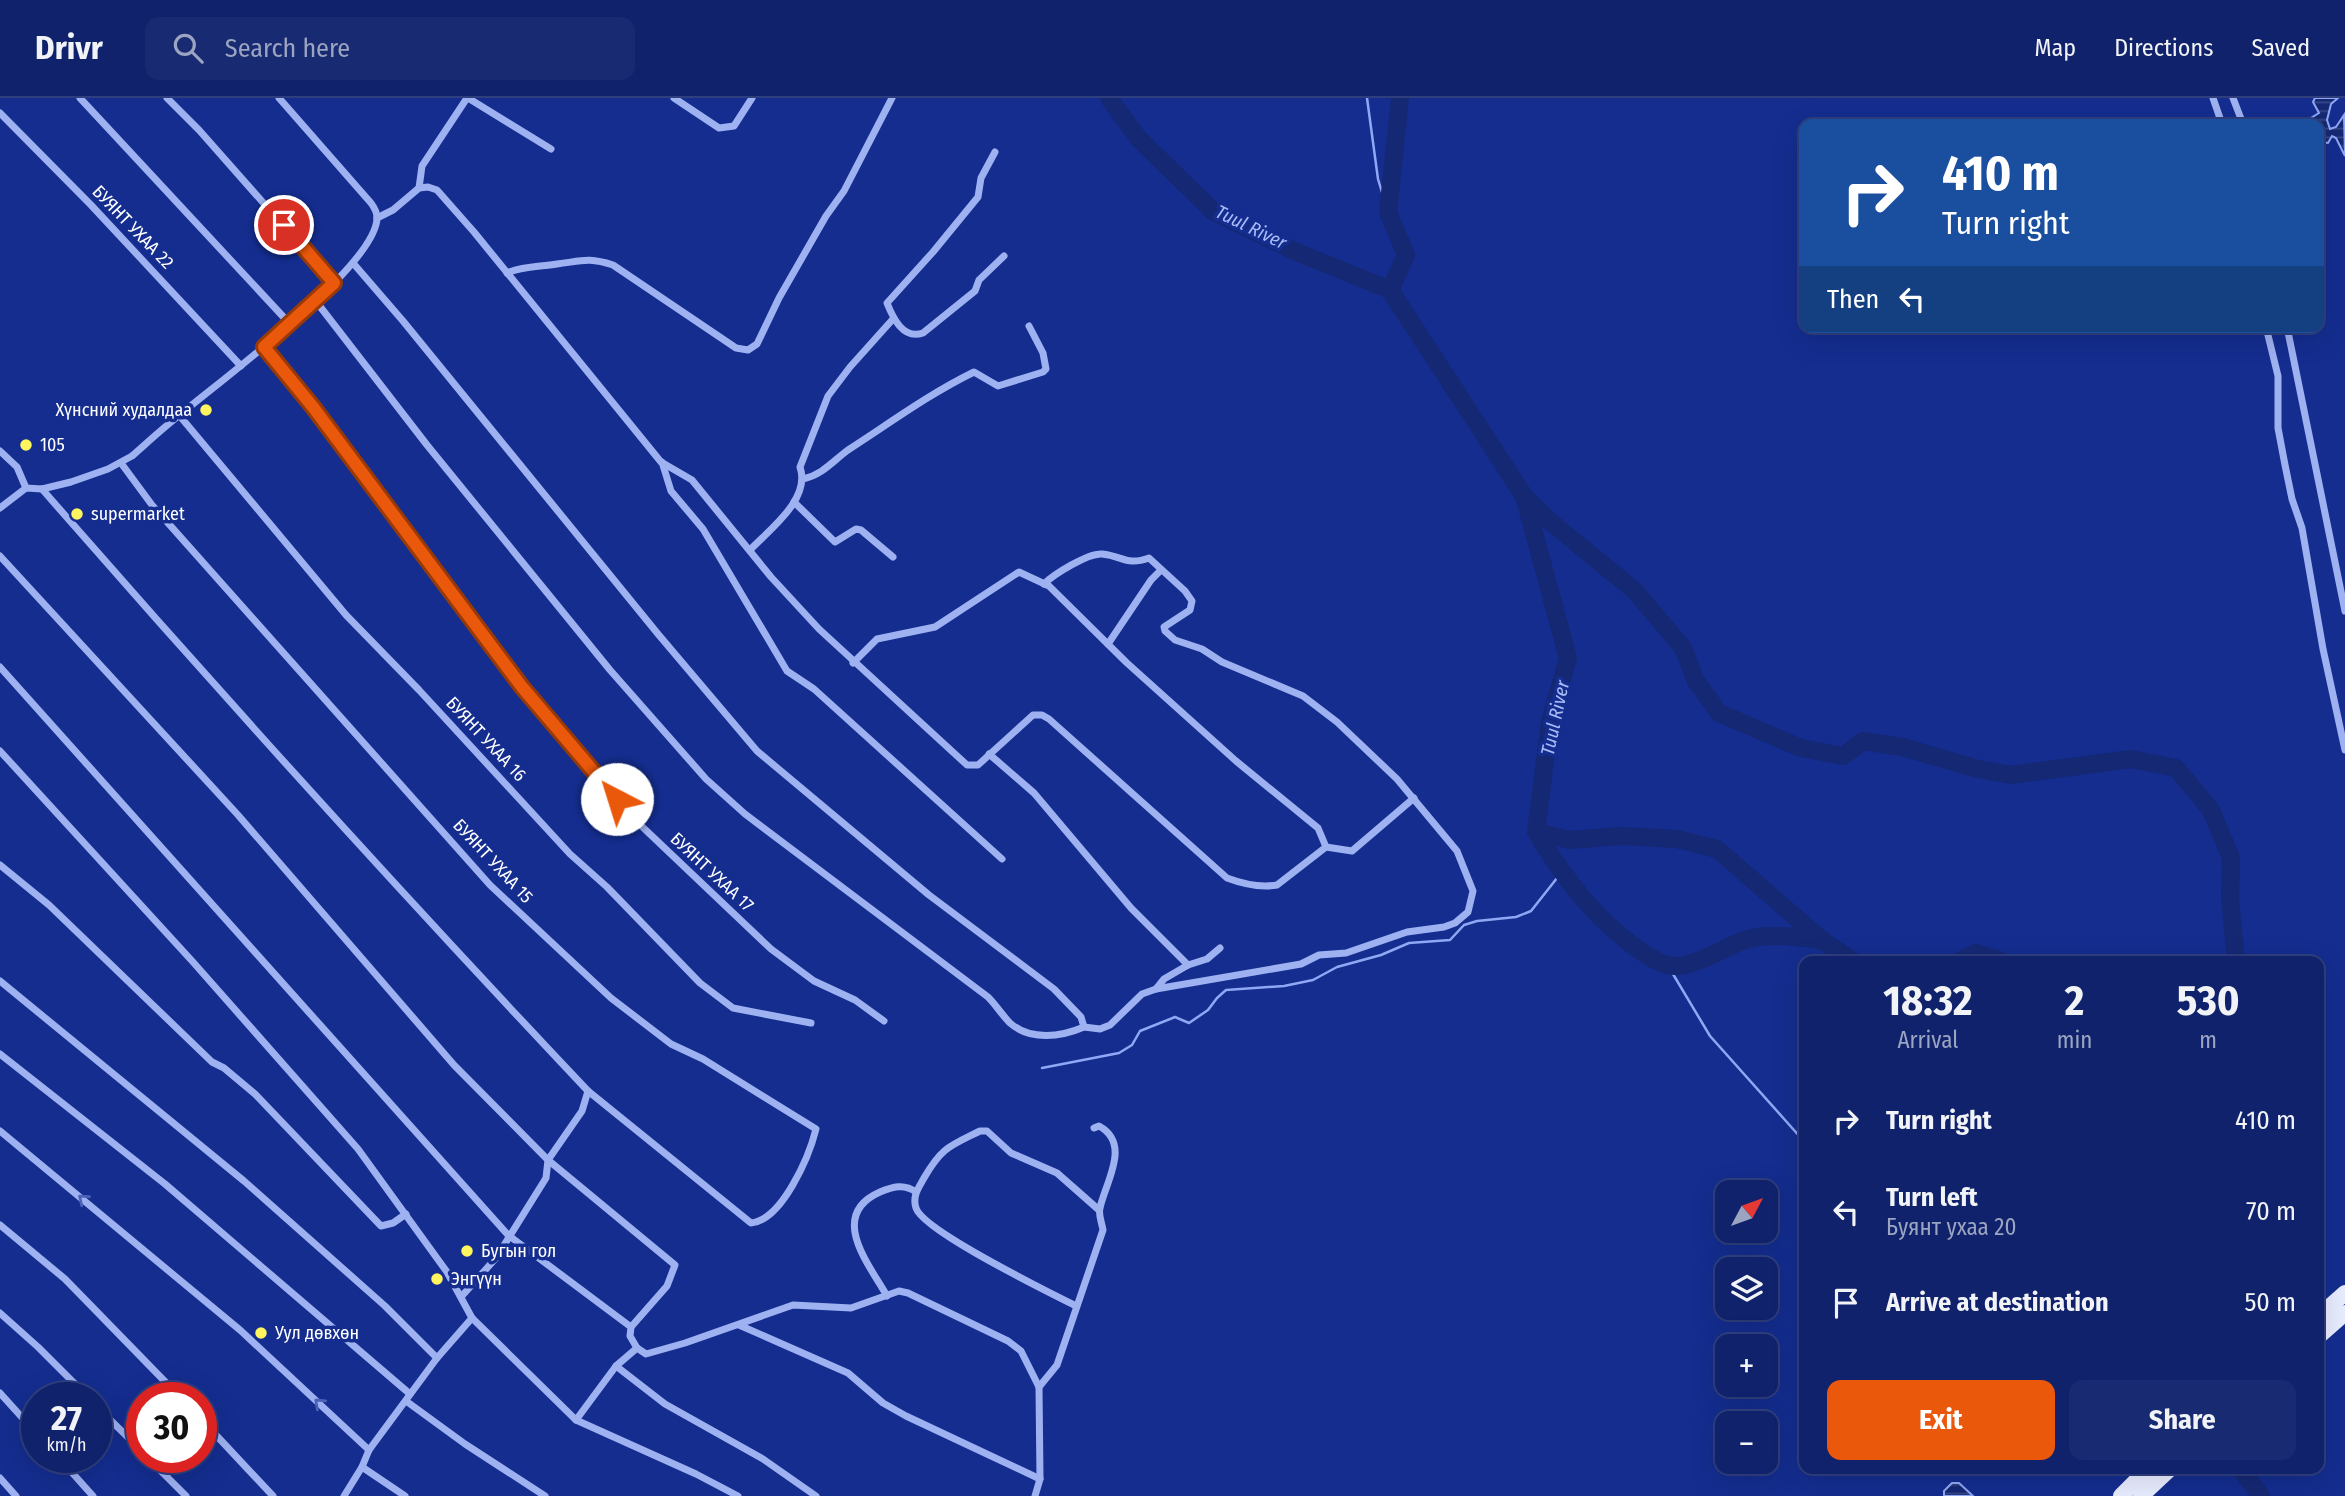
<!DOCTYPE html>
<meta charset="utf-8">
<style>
:root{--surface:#0f226b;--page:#182a71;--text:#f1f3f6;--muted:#9ba4c1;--line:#2f3f7e;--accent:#ea580c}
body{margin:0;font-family:"Fira Sans Condensed",sans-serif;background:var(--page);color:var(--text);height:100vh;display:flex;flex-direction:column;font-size:26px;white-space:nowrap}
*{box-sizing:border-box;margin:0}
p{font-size:23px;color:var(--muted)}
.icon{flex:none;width:38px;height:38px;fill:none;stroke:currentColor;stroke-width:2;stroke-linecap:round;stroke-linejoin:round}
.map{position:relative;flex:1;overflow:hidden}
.drawer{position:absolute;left:1799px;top:858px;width:525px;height:518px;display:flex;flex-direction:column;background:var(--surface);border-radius:14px;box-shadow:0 7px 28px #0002,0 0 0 2px var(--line)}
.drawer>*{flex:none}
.guide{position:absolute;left:1799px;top:21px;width:525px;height:214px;border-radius:14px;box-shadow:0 7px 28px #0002,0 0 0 2px var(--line);background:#1a4fa0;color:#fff;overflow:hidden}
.needle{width:46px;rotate:49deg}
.buttons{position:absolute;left:1715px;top:1082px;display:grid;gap:14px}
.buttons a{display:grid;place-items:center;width:63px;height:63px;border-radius:14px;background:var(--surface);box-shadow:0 7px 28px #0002,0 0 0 2px var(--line);font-size:35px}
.speed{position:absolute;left:21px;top:1284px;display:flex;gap:14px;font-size:35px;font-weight:700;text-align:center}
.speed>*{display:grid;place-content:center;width:91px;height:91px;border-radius:50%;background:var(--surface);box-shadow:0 7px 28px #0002,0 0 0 2px var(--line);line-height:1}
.speed small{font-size:18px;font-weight:400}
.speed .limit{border:10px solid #d22;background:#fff;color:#111}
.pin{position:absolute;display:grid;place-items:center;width:60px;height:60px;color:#fff;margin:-30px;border:4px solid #fff;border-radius:50%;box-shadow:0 2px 7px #0007}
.me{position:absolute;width:77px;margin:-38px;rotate:320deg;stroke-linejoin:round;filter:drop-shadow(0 0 5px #0008)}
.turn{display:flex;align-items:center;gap:24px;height:147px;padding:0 28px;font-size:32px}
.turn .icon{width:91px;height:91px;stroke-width:2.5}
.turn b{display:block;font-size:49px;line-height:60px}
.then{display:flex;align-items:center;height:66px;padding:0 28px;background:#0003;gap:14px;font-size:26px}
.eta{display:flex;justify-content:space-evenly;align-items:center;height:119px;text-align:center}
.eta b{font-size:42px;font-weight:700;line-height:49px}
.button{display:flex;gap:14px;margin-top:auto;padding:14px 28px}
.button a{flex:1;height:80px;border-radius:14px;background:var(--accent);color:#fff;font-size:28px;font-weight:700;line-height:80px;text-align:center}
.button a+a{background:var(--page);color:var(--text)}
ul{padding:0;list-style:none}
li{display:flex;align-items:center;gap:21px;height:91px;padding:0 28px}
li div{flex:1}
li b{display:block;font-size:26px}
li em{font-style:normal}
header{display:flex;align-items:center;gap:42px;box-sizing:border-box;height:98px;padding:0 35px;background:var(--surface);border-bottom:2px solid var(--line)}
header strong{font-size:33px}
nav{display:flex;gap:38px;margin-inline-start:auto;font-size:24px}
.search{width:490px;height:63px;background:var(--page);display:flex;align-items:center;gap:18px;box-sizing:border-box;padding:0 24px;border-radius:14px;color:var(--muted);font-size:26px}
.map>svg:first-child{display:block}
.water{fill:url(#water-rules);stroke:#90a8f4;stroke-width:2}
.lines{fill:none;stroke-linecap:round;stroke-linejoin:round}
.stream{stroke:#90a8f4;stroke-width:2.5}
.river{stroke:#152873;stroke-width:18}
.minor{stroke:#9eb1f1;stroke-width:7}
.primary{stroke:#e8ecff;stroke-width:16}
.oneway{stroke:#4b62b6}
.route-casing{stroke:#983908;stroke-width:18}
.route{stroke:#ea580c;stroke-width:12}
.poi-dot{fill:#fff55e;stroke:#142d8f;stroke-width:2.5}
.labels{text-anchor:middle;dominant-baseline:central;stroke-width:7;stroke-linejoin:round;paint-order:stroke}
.street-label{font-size:18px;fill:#fff;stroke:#142d8f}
.poi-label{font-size:18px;fill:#fff;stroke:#142d8f;text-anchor:start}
.water-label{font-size:19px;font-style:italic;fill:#aabcf8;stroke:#142d8f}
</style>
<header>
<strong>Drivr</strong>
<div class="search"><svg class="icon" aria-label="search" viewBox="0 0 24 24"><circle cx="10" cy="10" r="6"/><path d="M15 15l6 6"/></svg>Search here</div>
<nav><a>Map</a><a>Directions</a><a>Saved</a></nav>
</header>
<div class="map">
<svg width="2345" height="1398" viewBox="0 0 2345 1398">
<defs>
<pattern id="water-rules" width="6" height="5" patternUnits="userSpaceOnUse" patternTransform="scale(1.75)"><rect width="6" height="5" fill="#152873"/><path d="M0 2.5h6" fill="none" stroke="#384888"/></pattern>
</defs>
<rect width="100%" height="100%" fill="#142d8f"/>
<g class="water">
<polygon points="2315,0 2338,0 2331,6 2327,22 2330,31 2336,29 2344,17 2345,58 2336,40 2332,38 2328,45 2321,44 2324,59 2319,57 2319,26 2312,26 2311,20 2319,15 2313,4"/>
<polygon points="1952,1385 1959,1385 1973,1398 1944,1398 1944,1393"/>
</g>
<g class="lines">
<g class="stream">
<polyline points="1367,0 1378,81 1388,114"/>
<polyline points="1667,866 1710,938 1801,1040 1801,1063 1804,1075"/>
<polyline points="1042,970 1119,955 1132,947 1140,933 1175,919 1189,925 1208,912 1217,900 1226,892 1284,888 1313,882 1337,869 1381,857 1409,845 1450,842 1464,827 1477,823 1516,819 1531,813 1561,775"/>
</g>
<g class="river">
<polyline points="1109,0 1138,40 1214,114 1299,155 1390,192 1524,398 1568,560 1550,624 1536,734 1569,742 1621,738 1677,741 1717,751 1822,842 1853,863"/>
<polyline points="1390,192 1406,157 1388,114 1400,0"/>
<polyline points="1525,399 1552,425 1635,493 1683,550 1696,583 1719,615 1801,650 1843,658 1863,643 1902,649 1978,671 2011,677 2131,661 2176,670 2211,712 2231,760 2230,800 2236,863"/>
<path d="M1536 734C1565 781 1596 823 1642 854 1651 860 1665 869 1676 868 1695 868 1724 850 1742 843 1764 834 1798 839 1822 842"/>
<polyline points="1960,863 1976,855 2002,863"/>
<polyline points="2240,1370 2261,1398"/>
</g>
<g class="minor">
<polyline points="80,0 290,226"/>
<polyline points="167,0 199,32 334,185"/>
<polyline points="468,0 551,51"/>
<polyline points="674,0 719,30 734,28 752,0"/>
<polyline points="2213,0 2222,26"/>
<polyline points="2233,0 2243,26"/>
<polyline points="0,15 91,107 241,268"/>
<path d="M995 54 981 80 978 99 933 154 887 205C893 220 903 242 923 235L975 193 979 182 1004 158"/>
<polyline points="419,90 422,68 467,0"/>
<path d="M377 120 393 112 419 90 428 89 437 92 474 134 661 364 692 382 771 479 819 531 967 667H978L1033 617H1042L1049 621 1227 780C1243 786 1259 790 1277 787L1326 749 1352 753 1414 700"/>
<path d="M507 175C523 168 540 169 557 166 582 163 588 159 613 167L736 250 748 252 757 246 779 200 826 118 844 93 892 0"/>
<path d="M315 202 427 347 610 572 706 681 745 716 988 899C996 907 1002 917 1010 925 1030 943 1061 939 1084 929L1081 919 1054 891 929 797 757 653 658 536 403 223 353 165"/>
<polyline points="2266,229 2278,278 2278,330 2285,367 2292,401 2302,430 2323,551 2345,652"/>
<polyline points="2287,229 2345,513"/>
<polyline points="264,249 313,308 522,589 633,720 771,851 814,883 855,902 884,923"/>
<polyline points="179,317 346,517 419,592 570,756 607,789 700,885 733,910 811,925"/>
<polyline points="0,353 17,369 26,390"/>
<polyline points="662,364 671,393 703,431 787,573 814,591 1002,761"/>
<path d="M121 365 152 407 490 787 611 900 671 946 703 961 816 1031C809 1059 782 1122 751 1125L588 993"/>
<path d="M803 381C822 377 833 363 848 352 890 325 929 296 974 274L998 288 1043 274 1046 271 1043 255 1029 228"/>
<path d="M42 391C220 595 402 796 588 993L582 1013 548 1062 546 1080 496 1160 461 1199"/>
<polyline points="794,404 835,444 856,431 861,432 893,459"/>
<path d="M0 410 26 390 42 391 71 384 108 371 132 358C148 344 164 329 181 316 220 283 376 168 377 120 377 114 374 109 371 105L279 0"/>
<path d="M750 452C770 431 811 401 800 369L828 298 850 269 893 221"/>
<polyline points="0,458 238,717 454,967 548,1062 675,1167 667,1188 631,1229"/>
<path d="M1044 486C1054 476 1088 455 1102 456 1123 458 1126 468 1149 460L1185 493 1192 503 1190 512 1164 529 1165 533 1175 542 1202 551 1222 564 1303 598 1337 624 1397 681 1457 753 1473 793 1468 814 1455 825 1444 829 1407 834 1346 855 1319 857 1301 866 1156 891"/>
<polyline points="1108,546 1151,482 1161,472"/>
<polyline points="853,565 877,541 935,529 1019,474 1049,488 1127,565 1236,663 1318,730 1326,749"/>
<polyline points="0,569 508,1137 631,1229 630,1238 637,1250"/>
<polyline points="0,653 193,864 358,1051 447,1174 472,1220 576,1322 696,1376 738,1398"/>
<polyline points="989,656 1034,695 1131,810 1188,867"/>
<polyline points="0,767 49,807 212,964 224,970 255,996 381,1128 393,1125 406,1116"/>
<polyline points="0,883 244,1083 385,1208 437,1260"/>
<polyline points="1084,929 1100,931 1110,927 1142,896 1156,891 1164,881 1188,867 1207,861 1220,850"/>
<polyline points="0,956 165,1086 410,1296"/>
<polyline points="0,1033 240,1232 369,1352"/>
<polyline points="0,1127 65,1181 181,1300"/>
<path d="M887 1198C868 1165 828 1117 880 1094 892 1089 904 1085 916 1094"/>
<path d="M1076 1208C1049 1194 923 1133 916 1110 912 1098 919 1089 924 1080 942 1049 950 1048 980 1033H987L1011 1055 1057 1075 1099 1112"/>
<polyline points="0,1215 38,1249 89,1300"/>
<polyline points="739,1227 848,1275 883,1305 906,1318 1040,1381"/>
<polyline points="616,1268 665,1306 763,1361 816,1398"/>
<path d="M1039 1289 1057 1267 1103 1132C1102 1125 1098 1117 1100 1110 1105 1085 1132 1046 1099 1028L1094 1030"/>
<polyline points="0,1295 37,1336"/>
<polyline points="406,1303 465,1346 545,1398"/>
<polyline points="96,1308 142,1353"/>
<polyline points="201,1321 273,1398"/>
<polyline points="576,1322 616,1268 637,1250 646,1256 685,1245 793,1207 851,1210 899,1193 908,1195 1008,1243 1021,1253 1039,1289 1040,1381 1035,1398"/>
<polyline points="59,1360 93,1398"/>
<polyline points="148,1360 186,1398"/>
<polyline points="362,1369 405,1398"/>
<polyline points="0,1380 16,1398"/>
<polyline points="344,1398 362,1369 369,1352 437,1260 472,1220"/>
</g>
<g class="primary">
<polyline points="2319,1218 2345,1195"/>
<polyline points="2319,1238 2345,1215"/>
<polyline points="2121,1398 2149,1370"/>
<polyline points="2141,1398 2171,1370"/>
</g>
</g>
<defs><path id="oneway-chevron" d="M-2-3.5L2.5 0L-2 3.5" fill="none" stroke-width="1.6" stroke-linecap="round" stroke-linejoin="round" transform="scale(1.75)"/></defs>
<g class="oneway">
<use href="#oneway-chevron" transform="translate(83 1101) rotate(-140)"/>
<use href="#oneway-chevron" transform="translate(319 1305) rotate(-137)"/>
</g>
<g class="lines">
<g class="route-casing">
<polyline id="route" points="284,127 334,185 264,249 313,309 522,589 617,701"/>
</g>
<use href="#route" class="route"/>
</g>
<g class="poi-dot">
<circle cx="206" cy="312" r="7"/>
<circle cx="26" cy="347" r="7"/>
<circle cx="77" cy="416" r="7"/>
<circle cx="467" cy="1153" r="7"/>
<circle cx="437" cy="1181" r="7"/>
<circle cx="261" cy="1235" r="7"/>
</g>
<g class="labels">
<g class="street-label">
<text transform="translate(133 129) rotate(46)">БУЯНТ УХАА 22</text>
<text transform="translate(486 641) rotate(47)">БУЯНТ УХАА 16</text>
<text transform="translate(493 763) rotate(47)">БУЯНТ УХАА 15</text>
<text transform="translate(712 774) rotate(43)">БУЯНТ УХАА 17</text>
</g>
<g class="poi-label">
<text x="192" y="312" text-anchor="end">Хүнсний худалдаа</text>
<text x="40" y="347">105</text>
<text x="91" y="416">supermarket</text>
<text x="481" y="1153">Бугын гол</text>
<text x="451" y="1181">Энгүүн</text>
<text x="275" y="1235">Уул дөвхөн</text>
</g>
<g class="water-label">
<text transform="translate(1251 129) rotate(26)">Tuul River</text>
<text transform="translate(1555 620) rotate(-78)">Tuul River</text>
</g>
</g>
</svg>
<div class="buttons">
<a><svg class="needle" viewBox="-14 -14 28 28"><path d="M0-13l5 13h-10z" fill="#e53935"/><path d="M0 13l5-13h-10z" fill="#9ba4c1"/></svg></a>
<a><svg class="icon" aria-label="layers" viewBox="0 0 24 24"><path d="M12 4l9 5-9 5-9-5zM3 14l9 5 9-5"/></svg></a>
<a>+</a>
<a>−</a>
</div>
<div class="speed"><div>27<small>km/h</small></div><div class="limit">30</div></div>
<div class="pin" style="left:284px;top:127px;background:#d93025"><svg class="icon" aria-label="arrive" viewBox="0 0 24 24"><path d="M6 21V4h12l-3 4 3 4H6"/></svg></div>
<svg class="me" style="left:617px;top:701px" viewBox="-20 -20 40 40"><circle r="19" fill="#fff"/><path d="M0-13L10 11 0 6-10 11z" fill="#ea580c"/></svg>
<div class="guide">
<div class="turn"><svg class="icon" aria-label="right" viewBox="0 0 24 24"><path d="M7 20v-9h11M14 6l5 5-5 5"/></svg><div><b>410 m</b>Turn right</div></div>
<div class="then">Then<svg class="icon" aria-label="left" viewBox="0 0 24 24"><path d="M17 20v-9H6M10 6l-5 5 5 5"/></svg></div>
</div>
<section class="drawer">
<div class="eta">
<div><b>18:32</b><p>Arrival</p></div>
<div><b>2</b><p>min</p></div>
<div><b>530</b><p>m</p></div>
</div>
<ul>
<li><svg class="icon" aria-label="right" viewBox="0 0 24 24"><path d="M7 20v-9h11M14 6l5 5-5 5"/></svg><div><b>Turn right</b></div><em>410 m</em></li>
<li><svg class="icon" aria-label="left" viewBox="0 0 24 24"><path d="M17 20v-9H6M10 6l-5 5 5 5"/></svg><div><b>Turn left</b><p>Буянт ухаа 20</p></div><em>70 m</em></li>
<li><svg class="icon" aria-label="arrive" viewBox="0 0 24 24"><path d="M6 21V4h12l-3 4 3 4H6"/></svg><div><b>Arrive at destination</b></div><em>50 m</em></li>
</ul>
<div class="button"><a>Exit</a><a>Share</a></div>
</section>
</div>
